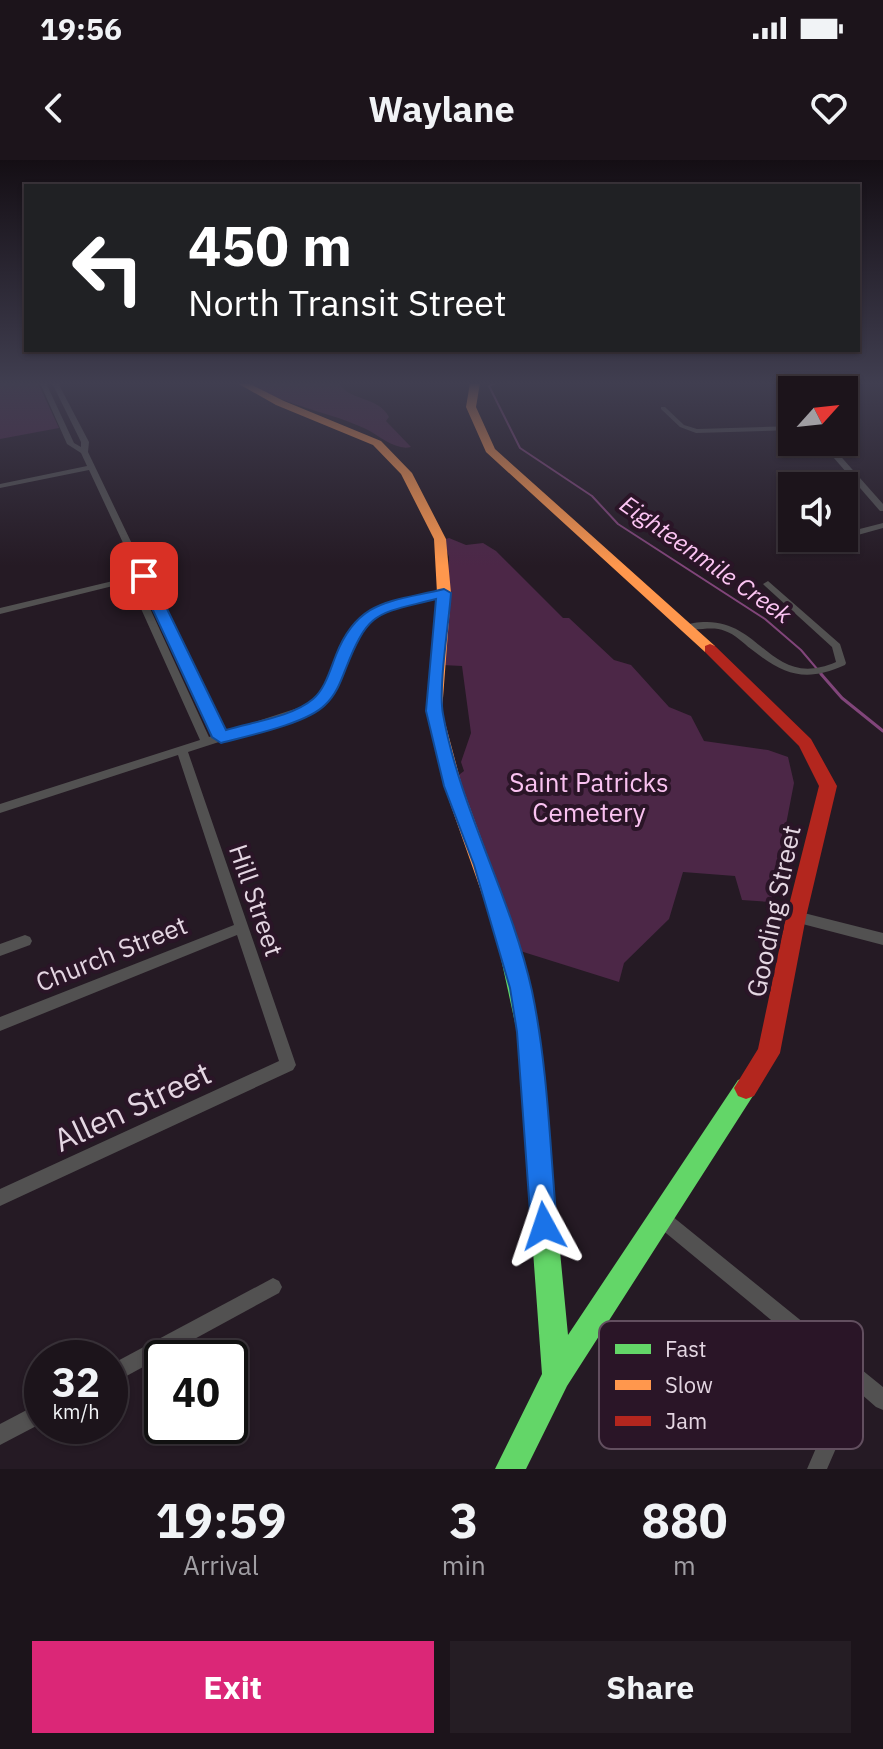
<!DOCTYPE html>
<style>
:root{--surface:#1c141b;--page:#251d24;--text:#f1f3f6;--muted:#a09ea3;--line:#3a333a;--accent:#db2777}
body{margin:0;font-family:"IBM Plex Sans",sans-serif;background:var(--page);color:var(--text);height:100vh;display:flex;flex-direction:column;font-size:30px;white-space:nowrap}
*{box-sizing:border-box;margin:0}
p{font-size:26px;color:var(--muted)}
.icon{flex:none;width:44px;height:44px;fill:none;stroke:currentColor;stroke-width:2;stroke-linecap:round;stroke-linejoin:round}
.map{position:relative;height:1309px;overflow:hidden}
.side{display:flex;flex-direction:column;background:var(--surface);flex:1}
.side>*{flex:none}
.banner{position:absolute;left:24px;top:24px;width:836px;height:168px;border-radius:0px;box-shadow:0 2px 6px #0004,0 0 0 2px var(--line);background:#202124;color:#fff;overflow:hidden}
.needle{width:52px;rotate:63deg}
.buttons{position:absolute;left:778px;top:216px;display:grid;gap:16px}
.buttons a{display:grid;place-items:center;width:80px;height:80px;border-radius:0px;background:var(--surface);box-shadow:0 2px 6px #0004,0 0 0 2px var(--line);font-size:40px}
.speed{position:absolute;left:24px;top:1180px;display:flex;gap:16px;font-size:40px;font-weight:700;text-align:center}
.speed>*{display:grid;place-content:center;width:104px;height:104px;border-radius:50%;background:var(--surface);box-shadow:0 2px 6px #0004,0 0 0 2px var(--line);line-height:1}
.speed small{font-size:20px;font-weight:400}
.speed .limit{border:4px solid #111;border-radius:12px;background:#fff;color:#111}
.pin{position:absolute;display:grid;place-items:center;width:68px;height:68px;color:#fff;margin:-34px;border-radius:16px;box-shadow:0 4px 12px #0006}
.me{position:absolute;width:88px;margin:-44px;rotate:355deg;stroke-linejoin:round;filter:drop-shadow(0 0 6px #0008)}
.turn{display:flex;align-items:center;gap:28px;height:168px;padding:0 32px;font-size:36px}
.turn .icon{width:104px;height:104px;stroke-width:2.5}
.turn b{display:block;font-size:56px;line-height:68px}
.eta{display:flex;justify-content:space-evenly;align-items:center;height:136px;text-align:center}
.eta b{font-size:48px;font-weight:800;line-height:56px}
.action{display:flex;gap:16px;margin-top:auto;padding:16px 32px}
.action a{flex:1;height:92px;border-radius:0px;background:var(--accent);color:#fff;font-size:32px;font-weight:800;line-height:92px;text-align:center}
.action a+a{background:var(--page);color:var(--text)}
.status{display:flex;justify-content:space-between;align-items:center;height:56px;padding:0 40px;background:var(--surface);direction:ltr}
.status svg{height:22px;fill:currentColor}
header{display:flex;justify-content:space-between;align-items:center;height:104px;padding:0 32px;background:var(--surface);font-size:36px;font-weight:800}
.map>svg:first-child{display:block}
.green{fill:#4c2747}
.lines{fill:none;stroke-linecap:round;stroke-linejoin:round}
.stream-far1{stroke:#81457a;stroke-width:2}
.stream{stroke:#81457a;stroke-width:3}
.street{fill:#525151;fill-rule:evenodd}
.fast{fill:#63d668;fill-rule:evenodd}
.slow{fill:#ff974d;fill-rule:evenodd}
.jam{fill:#b3261e;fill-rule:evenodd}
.rail-casing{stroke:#595657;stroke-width:4}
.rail{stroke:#2a1527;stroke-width:2;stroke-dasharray:5;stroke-linecap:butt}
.route{fill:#1a73e8;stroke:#114b97;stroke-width:2}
.labels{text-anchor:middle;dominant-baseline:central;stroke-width:8;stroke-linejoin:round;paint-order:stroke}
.far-water-label{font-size:24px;font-style:italic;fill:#fdc5f4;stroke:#2a1527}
.park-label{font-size:26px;fill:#fac2f1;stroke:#2a1527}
.street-label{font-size:26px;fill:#e4d6e2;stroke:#2a1527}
.near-street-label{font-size:32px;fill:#e4d6e2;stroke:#2a1527}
.key{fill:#2a1527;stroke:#624f5f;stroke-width:2}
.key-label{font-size:22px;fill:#e4d6e2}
</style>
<div class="status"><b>19:56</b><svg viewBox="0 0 49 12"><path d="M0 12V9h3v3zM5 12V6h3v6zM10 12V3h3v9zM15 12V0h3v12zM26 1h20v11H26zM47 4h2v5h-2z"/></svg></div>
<header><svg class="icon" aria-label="back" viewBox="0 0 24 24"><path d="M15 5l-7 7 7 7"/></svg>Waylane<svg class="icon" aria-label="heart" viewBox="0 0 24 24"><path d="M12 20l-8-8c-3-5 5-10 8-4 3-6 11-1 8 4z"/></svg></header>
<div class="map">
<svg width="883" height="1309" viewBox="0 0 883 1309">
<rect width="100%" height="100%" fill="#251a24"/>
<g class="green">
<polygon points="0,223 38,223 59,268 0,279"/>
<path d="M249 223H339C349 241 378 236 389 257L386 261 411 287C396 291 380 276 366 269 329 251 284 246 249 223Z"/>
<polygon points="449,378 466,385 483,383 496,391 563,458 569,458 614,500 631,505 669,547 691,556 704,581 768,590 788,597 794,623 771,742 742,740 735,716 683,712 669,759 624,803 619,822 517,790 456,617 464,611 461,602 471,573 462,506 442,505 449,397 443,380"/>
</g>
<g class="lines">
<polyline class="stream-far1" points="495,223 489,226 520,288 592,336 618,364 765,459 801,490 823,516"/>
<polyline class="stream" points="821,514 842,538 883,571"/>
<g class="street">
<path d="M40 223H46L74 283 81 287V282L52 223H58L89 282 88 292 146 413 156 410 160 413 149 417 224 572 307 545C325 531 330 514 338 492 357 440 397 441 444 430L449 433 447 435C422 441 390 443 368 459 347 475 347 504 335 527 330 537 323 543 315 551L188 592 296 905 293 910 0 1046V1029L279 901 237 775 0 871V857L234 765 178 595 0 653V644L200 580 129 422 0 454V448L138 415 89 310 0 328V324L87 306 81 293 67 284ZM141 419 215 575 209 577 137 420Z"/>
<polygon points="661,247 665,247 684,265 697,269 792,266 792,270 696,273 680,267 661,249"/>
<polygon points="820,282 828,282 883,344 883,351 880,351"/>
<polygon points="883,363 883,368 847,378 842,378 819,387 815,384 829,378 844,378 844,373"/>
<path d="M768 421 840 484 846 503 845 505C805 523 784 515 751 489 743 483 735 474 725 471 711 465 694 473 682 467 689 463 698 462 706 462 762 461 772 530 836 502L832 487 765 426 763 424Z"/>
<polygon points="796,751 883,773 883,785 791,761 789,757 791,753"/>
<polygon points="25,775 30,777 32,781 30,785 0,796 0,784"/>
<polygon points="661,1049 667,1052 883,1227 883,1250 876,1247 860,1233 827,1309 807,1309 845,1221 655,1064 652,1058 655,1052"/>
<polygon points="273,1118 279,1121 282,1127 279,1133 110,1225 110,1205"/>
<polygon points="42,1242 42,1263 0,1285 0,1264"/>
</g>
<polygon class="fast" points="505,762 512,765 515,771 539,872 568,1175 738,920 746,917 754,920 758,928 567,1226 526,1309 495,1309 542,1214 517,872 495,771 498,765"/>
<g class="slow">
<polygon points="237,223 248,223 284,241 381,281 412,313 446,379 451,433 442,551 462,626 515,771 512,777 505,780 498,777 495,771 444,626 426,551 437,433 434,379 401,314 373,285 276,245"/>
<polygon points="470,223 480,223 476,247 495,289 715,486 715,492 705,492 486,292 466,247"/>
</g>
<polygon class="jam" points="710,484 715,486 811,579 837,626 806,757 780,893 754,936 746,939 738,936 734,928 758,889 786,757 819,626 799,586 705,492 705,486"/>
<g class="rail-casing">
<g id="rail">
<polyline points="792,241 793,223"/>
<polyline points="822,282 831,293"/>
</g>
</g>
<use href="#rail" class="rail"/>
</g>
<linearGradient id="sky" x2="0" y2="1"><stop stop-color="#140e14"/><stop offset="0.55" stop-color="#403e50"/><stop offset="1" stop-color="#403e50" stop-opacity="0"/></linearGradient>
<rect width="883" height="406" fill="url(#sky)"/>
<path class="route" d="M144 412 151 416 226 570C252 562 292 557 313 539 325 529 330 510 336 495 358 439 391 442 444 429L451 433C449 462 438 528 443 554 460 649 511 736 532 831 548 908 550 989 557 1066L554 1076 544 1080 535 1076 531 1066 517 872 510 828 474 705 444 626 426 551 436 439C378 454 369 449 346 508 341 521 336 535 325 545 306 564 247 576 221 583L212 577 137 416Z"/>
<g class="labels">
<g class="far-water-label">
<text transform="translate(706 399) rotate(35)">Eighteenmile Creek</text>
</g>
<g class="park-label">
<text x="589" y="622">Saint Patricks<tspan x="589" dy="30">Cemetery</tspan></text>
</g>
<g class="street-label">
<text transform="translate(257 740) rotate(71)">Hill Street</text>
<text transform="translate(773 751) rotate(-78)">Gooding Street</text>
<text transform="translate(111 793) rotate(-22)">Church Street</text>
</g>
<g class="near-street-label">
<text transform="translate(132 946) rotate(-25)">Allen Street</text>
</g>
</g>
<rect x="599" y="1161" width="264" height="128" rx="12" class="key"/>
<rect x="615" y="1184" width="36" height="10" fill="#63d668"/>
<rect x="615" y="1220" width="36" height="10" fill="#ff974d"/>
<rect x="615" y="1256" width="36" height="10" fill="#b3261e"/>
<g class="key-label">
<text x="665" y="1197">Fast</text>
<text x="665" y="1233">Slow</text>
<text x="665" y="1269">Jam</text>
</g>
</svg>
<div class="buttons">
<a><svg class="needle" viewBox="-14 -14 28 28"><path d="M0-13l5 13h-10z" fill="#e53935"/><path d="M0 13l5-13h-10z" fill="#a09ea3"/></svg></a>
<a><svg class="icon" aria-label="sound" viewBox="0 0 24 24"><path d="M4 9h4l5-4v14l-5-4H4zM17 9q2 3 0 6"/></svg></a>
</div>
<div class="speed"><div>32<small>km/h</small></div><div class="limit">40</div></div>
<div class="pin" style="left:144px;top:416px;background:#d93025"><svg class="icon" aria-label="arrive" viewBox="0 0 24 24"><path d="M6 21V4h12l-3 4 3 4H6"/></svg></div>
<svg class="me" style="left:544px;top:1066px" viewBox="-20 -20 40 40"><path d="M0-17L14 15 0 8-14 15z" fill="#1a73e8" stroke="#fff" stroke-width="4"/></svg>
<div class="banner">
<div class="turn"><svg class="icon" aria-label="left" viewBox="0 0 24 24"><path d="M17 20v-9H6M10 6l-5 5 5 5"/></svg><div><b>450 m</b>North Transit Street</div></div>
</div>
</div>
<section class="side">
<div class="eta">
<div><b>19:59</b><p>Arrival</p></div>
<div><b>3</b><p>min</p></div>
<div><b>880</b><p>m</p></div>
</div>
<div class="action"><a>Exit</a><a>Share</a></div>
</section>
